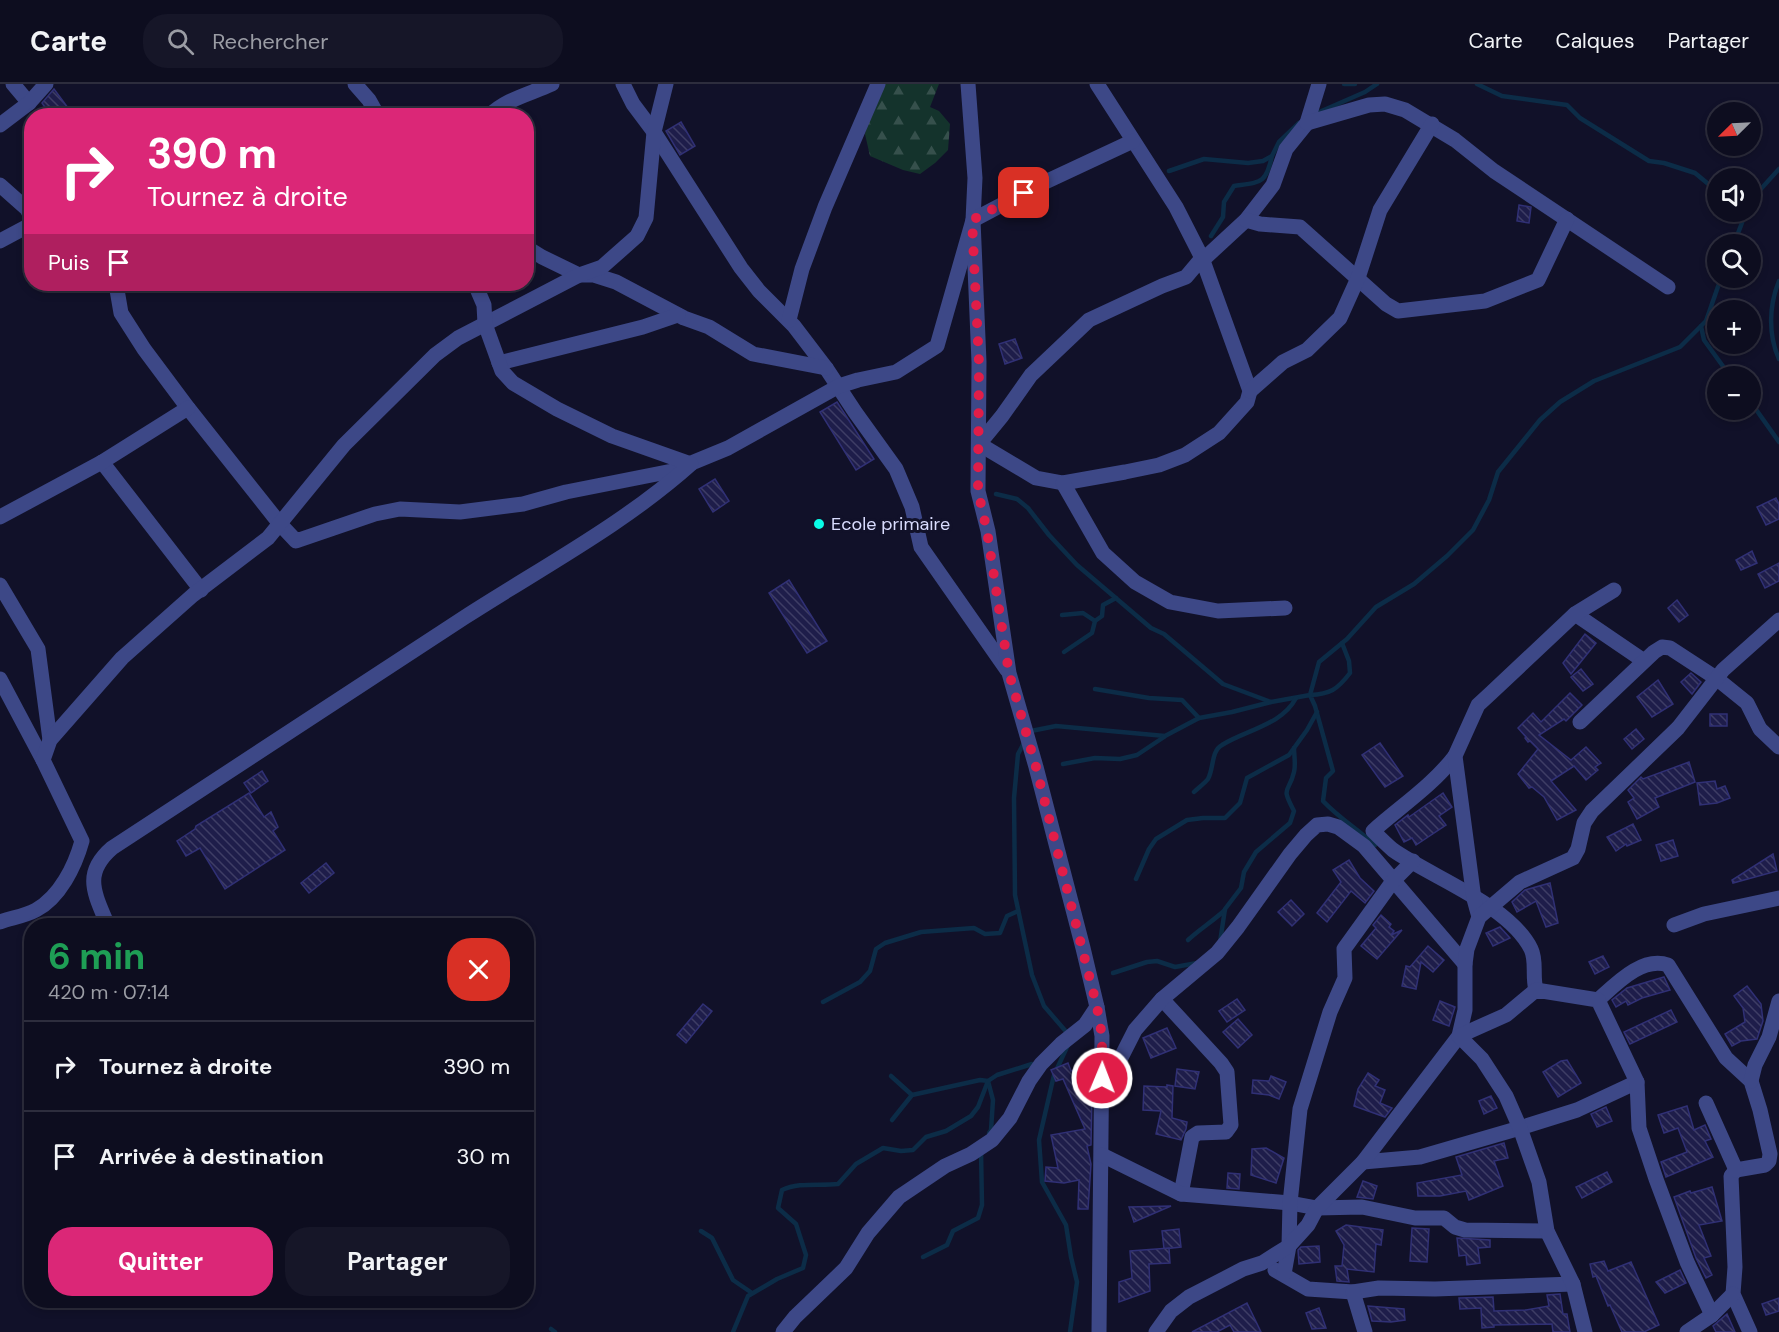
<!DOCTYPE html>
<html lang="fr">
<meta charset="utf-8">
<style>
:root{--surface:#0d0d1f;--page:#161628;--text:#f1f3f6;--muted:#9a9ca4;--line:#2d2d3d;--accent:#db2777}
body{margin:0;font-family:"DM Sans",sans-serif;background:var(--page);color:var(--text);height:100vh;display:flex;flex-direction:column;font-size:22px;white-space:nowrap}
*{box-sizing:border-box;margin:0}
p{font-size:20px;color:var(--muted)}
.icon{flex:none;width:33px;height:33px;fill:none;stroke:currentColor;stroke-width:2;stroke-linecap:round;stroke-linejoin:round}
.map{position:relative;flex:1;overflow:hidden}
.details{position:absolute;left:24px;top:834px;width:510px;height:390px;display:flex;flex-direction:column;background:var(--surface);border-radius:24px;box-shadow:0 3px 9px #0003,0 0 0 2px var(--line)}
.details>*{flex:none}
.banner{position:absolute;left:24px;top:24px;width:510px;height:183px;border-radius:24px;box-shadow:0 3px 9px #0003,0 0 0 2px var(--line);background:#db2777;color:#fff;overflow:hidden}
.needle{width:39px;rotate:246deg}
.tools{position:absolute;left:1707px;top:18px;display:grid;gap:12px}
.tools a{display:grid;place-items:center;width:54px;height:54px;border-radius:50%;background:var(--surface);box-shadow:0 3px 9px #0003,0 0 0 2px var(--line);font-size:30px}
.pin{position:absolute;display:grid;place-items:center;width:51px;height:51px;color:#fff;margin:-26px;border-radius:12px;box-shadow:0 3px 9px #0006}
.me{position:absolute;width:66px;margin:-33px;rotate:1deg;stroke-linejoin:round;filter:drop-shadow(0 0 4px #0008)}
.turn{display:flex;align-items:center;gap:21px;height:126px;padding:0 24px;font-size:27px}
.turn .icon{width:78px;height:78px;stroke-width:2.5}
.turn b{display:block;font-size:42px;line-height:51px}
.then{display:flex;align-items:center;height:57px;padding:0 24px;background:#0003;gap:12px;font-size:22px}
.round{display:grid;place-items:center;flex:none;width:63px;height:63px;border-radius:24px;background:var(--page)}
.overview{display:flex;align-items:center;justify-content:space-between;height:102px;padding:0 24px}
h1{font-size:36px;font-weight:700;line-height:45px;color:#1e9e55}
.action{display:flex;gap:12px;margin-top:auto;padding:12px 24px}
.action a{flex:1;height:69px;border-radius:24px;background:var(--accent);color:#fff;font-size:24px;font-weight:700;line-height:69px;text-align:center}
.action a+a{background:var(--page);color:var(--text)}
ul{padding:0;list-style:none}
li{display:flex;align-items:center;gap:18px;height:90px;padding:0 24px;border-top:2px solid var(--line)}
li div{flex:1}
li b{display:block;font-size:22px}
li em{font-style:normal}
header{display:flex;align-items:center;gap:36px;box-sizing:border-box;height:84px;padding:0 30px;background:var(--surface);border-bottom:2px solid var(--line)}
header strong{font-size:28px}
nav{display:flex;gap:33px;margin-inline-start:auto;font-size:21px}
.search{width:420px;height:54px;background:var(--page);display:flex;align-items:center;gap:15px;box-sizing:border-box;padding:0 21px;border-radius:24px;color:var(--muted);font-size:22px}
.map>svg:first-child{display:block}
.forest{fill:url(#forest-firs)}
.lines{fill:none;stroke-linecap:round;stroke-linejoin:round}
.stream{stroke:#0c2c47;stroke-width:4.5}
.building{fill:url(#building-back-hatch);stroke:#303075;stroke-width:1.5}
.minor{stroke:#3d4887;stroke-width:15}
.route{stroke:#e11d48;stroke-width:10;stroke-dasharray:0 18}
.poi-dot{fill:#09fbe6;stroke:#111129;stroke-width:2}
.labels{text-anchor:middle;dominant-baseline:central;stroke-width:6;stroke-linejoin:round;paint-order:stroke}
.poi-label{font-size:18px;fill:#d9dcfe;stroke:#111129;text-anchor:start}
</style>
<header>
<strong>Carte</strong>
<div class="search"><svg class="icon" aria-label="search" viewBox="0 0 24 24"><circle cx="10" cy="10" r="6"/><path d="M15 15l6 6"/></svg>Rechercher</div>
<nav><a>Carte</a><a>Calques</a><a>Partager</a></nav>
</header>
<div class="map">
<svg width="1779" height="1248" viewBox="0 0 1779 1248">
<defs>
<pattern id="forest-firs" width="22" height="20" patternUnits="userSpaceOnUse" patternTransform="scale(1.5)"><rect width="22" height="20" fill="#14332c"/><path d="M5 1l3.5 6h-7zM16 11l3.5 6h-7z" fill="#36504c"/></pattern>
<pattern id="building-back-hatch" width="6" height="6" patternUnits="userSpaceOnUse" patternTransform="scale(1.5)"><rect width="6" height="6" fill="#1e1d4a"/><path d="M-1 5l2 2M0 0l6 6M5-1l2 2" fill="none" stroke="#3e3d65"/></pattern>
</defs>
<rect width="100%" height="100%" fill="#111129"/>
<polygon class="forest" points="878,0 939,0 930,23 939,27 950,40 948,66 935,79 920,90 903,86 870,72 865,50"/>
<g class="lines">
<g class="stream">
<polyline points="1344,0 1355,0"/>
<polyline points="1477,0 1502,12 1567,21 1580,34 1649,77 1664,79 1695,89 1718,108"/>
<polyline points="1317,29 1365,8 1377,0"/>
<polyline points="1169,87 1204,75 1248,79 1263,77 1272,72 1279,58 1299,39"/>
<polyline points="1750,117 1779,85"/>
<path d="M1211 152 1223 133 1224 118 1234 102C1261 98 1266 100 1272 72"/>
<polyline points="1734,160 1746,128"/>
<path d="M1779 197C1769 221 1768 251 1779 275"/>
<polyline points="1701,242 1704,256 1730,292"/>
<polyline points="1750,317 1779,358"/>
<polyline points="996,410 1017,415 1028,424 1049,451 1077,481 1151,544 1164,550 1223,600 1271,618"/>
<polyline points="1062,531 1083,529 1095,537"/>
<path d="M1342 559 1349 577 1350 589C1337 606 1330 610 1310 611L1315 622 1333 687 1326 694 1323 717C1338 733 1357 745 1375 761"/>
<polyline points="1064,568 1092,549 1095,537 1102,532 1103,521 1116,514"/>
<polyline points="1095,605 1149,614 1182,616 1199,634"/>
<polyline points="1030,650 1031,647 1056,642 1165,652 1199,634 1232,628 1271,618 1310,611 1319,578 1347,555 1376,523 1414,500 1447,472 1473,446 1489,416 1498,388 1540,336 1560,318 1594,297 1680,263 1706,237 1721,194"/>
<polyline points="1025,657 1018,670 1014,714 1015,811 1032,891 1044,922 1069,951"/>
<polyline points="1063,680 1095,674 1120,675 1137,671 1164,653"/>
<path d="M1194 708C1198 704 1205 699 1208 695 1214 684 1211 667 1222 661 1246 646 1282 641 1296 614"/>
<polyline points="1136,795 1149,765 1156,755 1187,736 1203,734 1225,734 1240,719 1247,694 1289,671 1307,646 1317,628"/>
<path d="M1188 856C1200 845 1213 837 1225 826"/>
<path d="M1220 858 1225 825 1241 804 1244 788 1256 768 1290 739 1294 727C1280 701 1289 710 1294 688 1296 681 1294 671 1294 664"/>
<polyline points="1113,889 1147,878 1157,877 1175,883 1197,879"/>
<polyline points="823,918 860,898 870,887 876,865 885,859 921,848 974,844 985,850 1000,849 1007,832 1018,827"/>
<polyline points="1068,961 1054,991 1039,1056 1042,1098 1066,1141 1071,1173 1077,1198 1070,1248"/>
<polyline points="891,992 912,1011 980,996 988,997 993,1016 991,1046 989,1049"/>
<polyline points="892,1036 912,1011"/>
<polyline points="701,1147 712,1154 733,1196 752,1209"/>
<polyline points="923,1173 947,1161 953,1147 978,1134 982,1121 981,1067"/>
<polyline points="551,1245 555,1248"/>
<path d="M733 1248 748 1212 777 1195 803 1184 806 1171 796 1140 778 1124 782 1106C799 1098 819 1102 838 1100L856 1080 883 1064 901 1067 913 1066 926 1053 946 1047 971 1032 978 1023 988 997 997 991 1032 980"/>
</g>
</g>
<g class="building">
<polygon points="54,5 74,32 51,32 42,19"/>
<polygon points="681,38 695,62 680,71 666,47"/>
<polygon points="1519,121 1531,123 1529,139 1517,137"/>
<polygon points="1015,255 1022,274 1005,280 999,260"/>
<polygon points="837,318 874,375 856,386 820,328"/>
<polygon points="715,395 729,417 713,428 699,405"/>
<polygon points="1776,414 1779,420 1779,435 1766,441 1757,423"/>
<polygon points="1752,467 1757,479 1741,486 1736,476"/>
<polygon points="1779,479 1779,497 1765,504 1758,490"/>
<polygon points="789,496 827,557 807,569 769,509"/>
<polygon points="1677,516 1688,531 1679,538 1668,524"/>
<polygon points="1585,550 1596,559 1571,590 1563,579"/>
<polygon points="1581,585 1593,600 1583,607 1571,593"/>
<polygon points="1691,589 1701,598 1692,610 1681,598"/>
<polygon points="1658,596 1673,620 1652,633 1637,613"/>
<polygon points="1570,609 1582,621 1566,637 1564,635 1539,651 1571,676 1586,663 1601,679 1595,683 1598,686 1586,696 1574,682 1551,697 1576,726 1557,736 1544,713 1532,703 1529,704 1518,690 1538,665 1530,657 1528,658 1525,654 1526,653 1518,644 1533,629 1541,638"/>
<rect x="1710" y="630" width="17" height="12"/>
<polygon points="1636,645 1644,655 1632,665 1624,655"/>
<polygon points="1380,659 1403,692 1385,703 1362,671"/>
<polygon points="1689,678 1695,698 1655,714 1659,723 1637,735 1628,718 1634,714 1628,706 1641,693 1643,695"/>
<polygon points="262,687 268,697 251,709 244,699"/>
<polygon points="1715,697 1717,705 1725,702 1730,714 1717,719 1700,721 1697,699"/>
<polygon points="249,709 264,733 271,728 278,743 273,747 285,766 225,805 200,764 186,772 177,757 195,745 196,742"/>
<polygon points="1443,709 1452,723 1439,732 1446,741 1416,761 1412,754 1404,758 1395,741 1408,731 1409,733"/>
<polygon points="1633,740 1641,756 1627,762 1626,760 1616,767 1607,753"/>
<polygon points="1673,756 1678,772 1661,777 1656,761"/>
<polygon points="1773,770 1777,787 1733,799 1732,796"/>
<polygon points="1349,776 1360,794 1374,807 1365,819 1351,807 1327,838 1317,829 1341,798 1333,786"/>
<polygon points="326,779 334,789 309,809 301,799"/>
<polygon points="1550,799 1558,839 1546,843 1536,817 1517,828 1512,818 1525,806"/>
<polygon points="1291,816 1304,830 1292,842 1278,828"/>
<polygon points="1381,831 1391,840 1389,843 1394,847 1391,851 1402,846 1377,875 1361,862 1376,844 1373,841"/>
<polygon points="1500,843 1510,854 1493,862 1486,849"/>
<polygon points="1428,862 1444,876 1433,888 1421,878 1416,905 1402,902 1406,882 1410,883"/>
<polygon points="1603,872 1609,883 1595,890 1589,878"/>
<polygon points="1664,893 1670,906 1642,914 1628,921 1626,917 1616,923 1612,916 1627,904"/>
<polygon points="1747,902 1761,920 1763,937 1757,955 1741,957 1732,962 1725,950 1745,938 1743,924 1734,912"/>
<polygon points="1237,915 1245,926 1227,938 1219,927"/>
<polygon points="1440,917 1455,923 1449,942 1433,936"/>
<polygon points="703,920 712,927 686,959 677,951"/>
<polygon points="1671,926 1677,938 1630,960 1624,948"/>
<polygon points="1238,935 1252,951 1238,964 1223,948"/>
<polygon points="1167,944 1176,964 1151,974 1143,954"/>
<polygon points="1567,976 1581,999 1558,1013 1543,988 1561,977"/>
<polygon points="1068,979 1071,987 1085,981 1092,998 1092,1001 1088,1002 1092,1011 1091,1061 1087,1062 1091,1080 1088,1125 1078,1125 1079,1096 1064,1099 1045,1097 1046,1083 1058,1084 1051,1051 1085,1045 1063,995 1056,997 1051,986"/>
<polygon points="1177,985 1199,988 1195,1005 1175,1002"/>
<polygon points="1368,989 1379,996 1375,1002 1385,1006 1380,1019 1392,1024 1385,1033 1354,1022 1358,1005"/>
<polygon points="1271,992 1286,998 1279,1015 1269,1011 1252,1009 1253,996 1269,997"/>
<polygon points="1167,1001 1173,1002 1172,1034 1187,1038 1186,1045 1181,1056 1156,1050 1161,1027 1143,1026 1144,1002 1167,1003"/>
<polygon points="1491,1012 1497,1024 1484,1030 1479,1017"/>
<polygon points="1687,1022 1694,1046 1705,1041 1711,1055 1705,1057 1713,1073 1666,1093 1661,1078 1687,1068 1678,1044 1664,1049 1658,1031"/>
<polygon points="1606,1023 1612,1037 1597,1043 1591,1030"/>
<polygon points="1504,1059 1508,1074 1494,1077 1503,1102 1469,1116 1466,1107 1440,1112 1418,1112 1417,1099 1462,1091 1456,1073"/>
<polygon points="1266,1064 1284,1074 1276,1099 1251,1091 1252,1065"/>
<polygon points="1607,1088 1612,1098 1582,1114 1576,1103"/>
<polygon points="1228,1089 1240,1090 1239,1105 1227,1104"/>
<polygon points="1363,1097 1377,1102 1373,1115 1357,1113"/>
<polygon points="1712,1103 1722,1137 1699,1141 1711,1172 1704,1174 1712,1191 1706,1194 1696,1174 1674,1113 1690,1107 1691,1109"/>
<polygon points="1171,1122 1134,1138 1129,1123"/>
<polygon points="1346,1141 1383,1146 1381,1161 1376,1160 1374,1188 1347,1185 1349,1198 1337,1197 1335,1182 1342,1182 1344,1161 1336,1147"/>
<polygon points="1412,1144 1429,1145 1427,1178 1410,1177"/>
<polygon points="1179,1145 1181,1163 1164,1165 1162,1147"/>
<polygon points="1457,1154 1490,1156 1490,1163 1478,1164 1480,1179 1467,1181 1466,1171 1459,1172"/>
<polygon points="1319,1162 1320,1178 1299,1180 1298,1166 1301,1163"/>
<polygon points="1169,1164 1170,1179 1149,1180 1150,1207 1119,1218 1119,1198 1132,1194 1130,1167"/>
<polygon points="1604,1177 1608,1187 1631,1178 1659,1241 1644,1248 1622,1248 1610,1221 1608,1222 1596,1192 1593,1193 1590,1180"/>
<polygon points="1680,1186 1686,1199 1665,1209 1656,1198"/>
<polygon points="1560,1210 1563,1230 1567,1230 1570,1248 1553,1248 1552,1240 1494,1241 1494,1243 1482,1244 1481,1224 1460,1225 1459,1214 1493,1213 1494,1227 1526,1226 1549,1222 1547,1211"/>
<polygon points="1779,1214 1779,1227 1766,1231 1762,1220"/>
<polygon points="1247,1219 1261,1248 1234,1248 1230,1241 1217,1248 1192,1248"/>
<polygon points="1368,1222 1404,1225 1405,1236 1391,1238 1372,1237"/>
<polygon points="1319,1224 1326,1244 1312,1245 1306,1229"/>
<polygon points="1727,1230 1735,1248 1716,1248 1713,1242"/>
</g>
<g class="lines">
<g class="minor">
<polyline points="13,0 29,19"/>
<polyline points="355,0 369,16 378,32"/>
<polyline points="623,0 633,20 654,48 741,184 759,207 794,242 826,284 855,328 896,385 912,423 921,463 1007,586"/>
<polyline points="968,0 975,94 973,136 979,278 978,407 988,447 1009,589 1036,683 1083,864 1097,923 1102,952 1099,1248"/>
<polyline points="1097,0 1176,123 1202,174 1250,307 1247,318 1219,349 1185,371 1159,381 1125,388 1063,399 1036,394 979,360 1002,332 1031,291 1089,236 1162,202 1186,193 1202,174 1206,173 1246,136 1273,101 1286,65 1307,39 1319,0"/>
<path d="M489 32C506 15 530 10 552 0"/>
<polyline points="1307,39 1369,21 1385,20 1405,26 1455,56 1494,87 1668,203"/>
<polyline points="0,41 29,19 46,0"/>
<polyline points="0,101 27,125 31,133 28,142 0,157"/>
<polyline points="1246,136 1260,140 1300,143 1386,220 1398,227 1485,217 1538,196 1567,135"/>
<polyline points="526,163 542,173 579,191 594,191 616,198 684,234 709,243 753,270 826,284"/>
<polyline points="116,200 121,229 144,265 188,324 280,440 296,457 375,430 400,425 460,428 523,420 566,408 672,387 728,364 839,302 858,296 896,288 937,262 973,136 1041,100 1133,57"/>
<polyline points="789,236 802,185 825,123 878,0"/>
<polyline points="499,279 643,243 678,231"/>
<polyline points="1250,307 1283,278 1307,266 1340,234 1358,194 1380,126 1432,40"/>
<polyline points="102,378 201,506"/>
<polyline points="1063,399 1103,469 1135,498 1170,518 1218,527 1285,524"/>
<polyline points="0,433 102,378 188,324"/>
<polyline points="0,501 38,565 50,656"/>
<polyline points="1575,530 1644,577"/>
<polyline points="0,595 43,676"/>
<polyline points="1580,638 1654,568 1662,563 1670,564 1716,594 1747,619 1760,645 1779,663"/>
<path d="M1455 672C1432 702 1401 722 1373 747 1379 753 1386 760 1393 766 1433 794 1509 821 1531 865 1537 877 1532 892 1536 906"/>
<polyline points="1479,833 1474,815 1455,672 1478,621 1491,609 1575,530 1614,506"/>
<path d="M0 838C11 834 25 832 36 826 60 813 75 782 82 757L43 676 50 656 122 574 193 511 268 454 344 361 435 271 458 254 579 191 602 183 637 152 646 134 654 48 666 0"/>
<polyline points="1674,841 1704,830 1779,814"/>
<path d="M108 842C95 810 82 790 112 764 230 687 347 609 465 533 541 484 624 440 691 380L612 352 557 325 513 299 502 287 485 240 484 221 475 200"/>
<polyline points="1162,915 1221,979 1227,988 1231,1041 1226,1048 1198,1049 1192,1053 1181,1110"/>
<path d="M1598 916C1616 900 1642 872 1668 881L1726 974 1751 997 1760 1026 1770 1070 1769 1077 1765 1081 1736 1086 1731 1092 1735 1183 1733 1210 1750 1248"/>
<polyline points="1751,997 1755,981 1769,953 1779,917"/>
<polyline points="1103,1009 1135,946 1162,915 1217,869 1238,843 1290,770 1306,751 1317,741 1328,740 1338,743 1364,762 1465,880"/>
<polyline points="1706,1019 1736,1086"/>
<polyline points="1102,1071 1181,1110 1290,1119 1317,1124 1362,1123 1415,1134 1444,1134 1455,1143 1465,1146 1547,1147"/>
<polyline points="1363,1078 1420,1073 1520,1044 1577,1026 1637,998"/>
<polyline points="1275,1186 1308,1205 1353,1208 1379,1204 1435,1205 1573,1200"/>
<polyline points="1284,1190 1289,1162 1290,1119 1300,1025 1330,928 1345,894 1344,865 1393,797 1413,777"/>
<polyline points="1353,1208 1365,1248"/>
<polyline points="783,1248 795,1233 846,1184 868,1149 899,1113 945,1082 971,1070 992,1056 1010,1034 1029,997 1041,980 1061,960 1085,941 1097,923"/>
<polyline points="1156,1248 1171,1227 1189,1213 1243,1185 1262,1179 1289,1162 1308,1141 1317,1124 1363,1078 1459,952 1465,926 1465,880 1467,865 1479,833 1520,798 1573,774 1578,765 1584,739 1592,727 1678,644 1723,586 1779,536"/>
<polyline points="1585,1248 1573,1200 1547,1147 1539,1098 1520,1044 1506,1012 1482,975 1459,952 1506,931 1536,906 1598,916 1637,998 1639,1044 1656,1095 1687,1178 1712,1231"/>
<polyline points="1687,1248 1712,1231 1733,1210"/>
</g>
</g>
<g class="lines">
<polyline class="route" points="1024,109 972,136 979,279 978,407 987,447 1009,589 1036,683 1097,923 1102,952 1102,994"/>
</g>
<circle class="poi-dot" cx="819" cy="440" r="6"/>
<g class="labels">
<g class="poi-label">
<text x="831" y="440">Ecole primaire</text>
</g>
</g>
</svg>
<div class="tools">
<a><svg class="needle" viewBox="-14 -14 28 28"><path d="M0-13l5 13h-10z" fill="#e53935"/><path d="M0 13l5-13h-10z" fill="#9a9ca4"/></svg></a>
<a><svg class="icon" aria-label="sound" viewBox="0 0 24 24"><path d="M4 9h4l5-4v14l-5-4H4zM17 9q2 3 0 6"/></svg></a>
<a><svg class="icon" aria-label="search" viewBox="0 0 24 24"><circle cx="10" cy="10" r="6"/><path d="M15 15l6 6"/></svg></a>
<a>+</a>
<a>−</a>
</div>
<div class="pin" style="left:1024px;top:109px;background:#d93025"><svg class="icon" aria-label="arrive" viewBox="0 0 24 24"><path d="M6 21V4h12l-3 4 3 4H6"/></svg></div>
<svg class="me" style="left:1102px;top:994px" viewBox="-20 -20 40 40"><circle r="17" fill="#e11d48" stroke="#fff" stroke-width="3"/><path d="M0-11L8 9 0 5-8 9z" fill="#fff"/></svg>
<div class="banner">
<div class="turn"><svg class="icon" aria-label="right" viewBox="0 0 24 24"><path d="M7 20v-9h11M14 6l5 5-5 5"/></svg><div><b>390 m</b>Tournez à droite</div></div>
<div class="then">Puis<svg class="icon" aria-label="arrive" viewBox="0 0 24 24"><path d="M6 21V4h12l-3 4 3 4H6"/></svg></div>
</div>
<section class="details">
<div class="overview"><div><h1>6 min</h1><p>420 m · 07:14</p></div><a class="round" style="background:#d93025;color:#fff"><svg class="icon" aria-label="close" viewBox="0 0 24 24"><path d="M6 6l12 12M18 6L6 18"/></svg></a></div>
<ul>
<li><svg class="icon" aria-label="right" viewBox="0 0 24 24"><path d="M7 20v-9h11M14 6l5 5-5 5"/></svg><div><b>Tournez à droite</b></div><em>390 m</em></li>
<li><svg class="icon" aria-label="arrive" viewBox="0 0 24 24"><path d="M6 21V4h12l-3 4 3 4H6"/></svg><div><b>Arrivée à destination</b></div><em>30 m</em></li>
</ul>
<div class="action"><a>Quitter</a><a>Partager</a></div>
</section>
</div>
